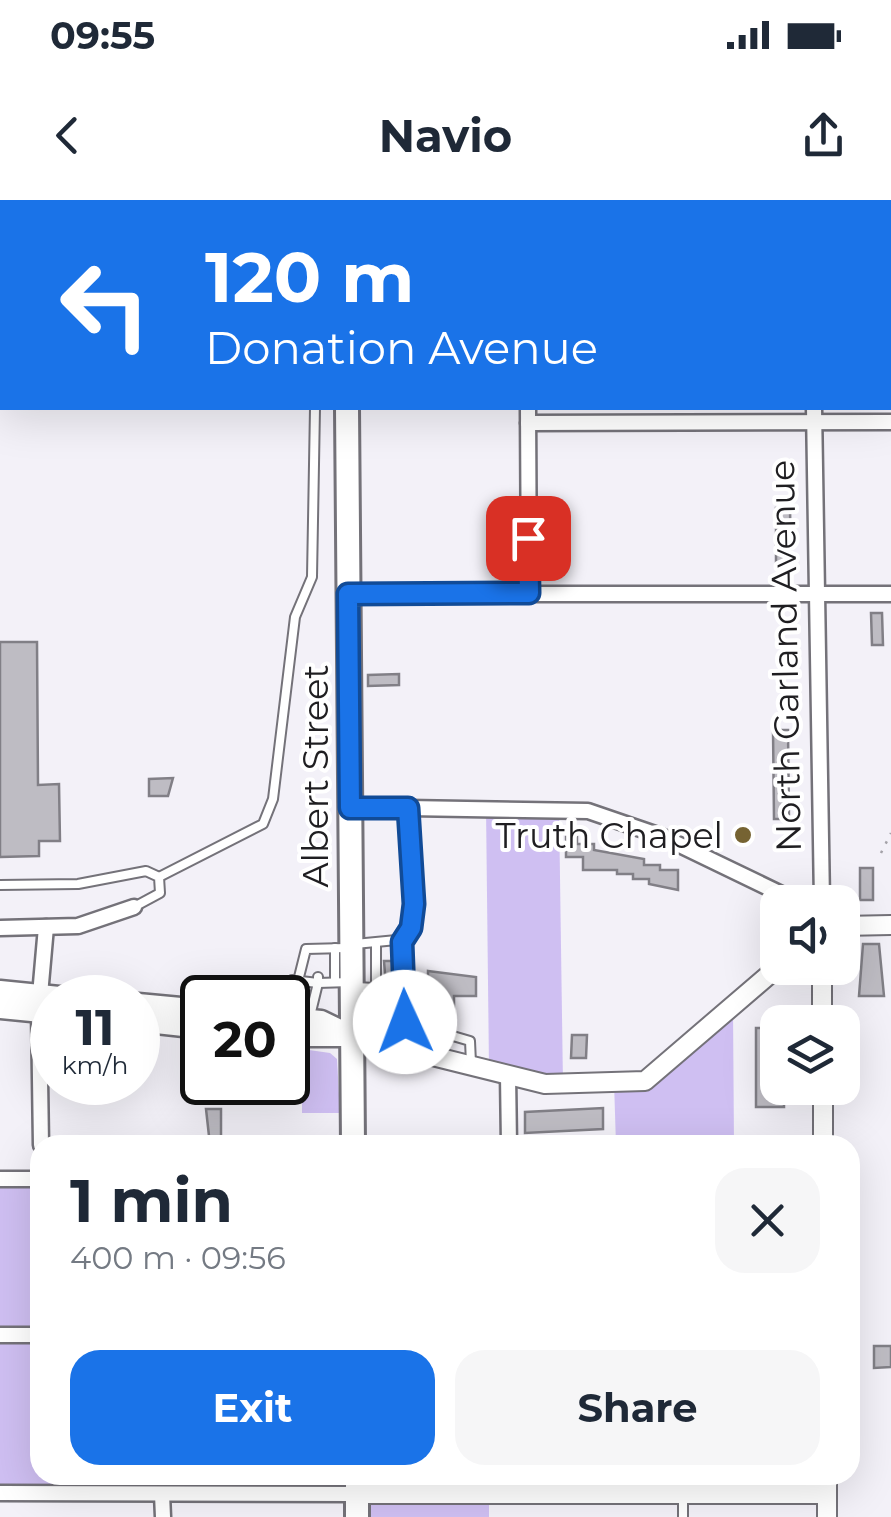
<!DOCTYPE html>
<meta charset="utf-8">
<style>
:root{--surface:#fff;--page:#f6f6f7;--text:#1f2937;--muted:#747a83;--accent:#1a73e8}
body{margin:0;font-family:Montserrat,sans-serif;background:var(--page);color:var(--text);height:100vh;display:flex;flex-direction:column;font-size:38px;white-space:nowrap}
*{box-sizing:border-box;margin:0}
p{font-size:32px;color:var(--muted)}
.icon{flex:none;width:55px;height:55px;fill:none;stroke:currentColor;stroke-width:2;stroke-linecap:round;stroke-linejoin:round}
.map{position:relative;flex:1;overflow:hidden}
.details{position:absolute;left:30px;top:935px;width:830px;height:350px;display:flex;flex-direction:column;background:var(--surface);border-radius:30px;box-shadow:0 10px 40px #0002}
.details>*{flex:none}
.top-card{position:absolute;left:0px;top:0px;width:892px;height:210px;box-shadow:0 10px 40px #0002;background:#1a73e8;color:#fff;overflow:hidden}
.buttons{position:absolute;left:760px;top:685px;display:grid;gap:20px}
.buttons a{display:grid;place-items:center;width:100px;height:100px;border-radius:20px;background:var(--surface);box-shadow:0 10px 40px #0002;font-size:50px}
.speed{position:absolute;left:30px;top:775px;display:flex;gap:20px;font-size:50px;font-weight:700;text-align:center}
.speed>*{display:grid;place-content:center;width:130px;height:130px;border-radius:50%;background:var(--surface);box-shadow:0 10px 40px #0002;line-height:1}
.speed small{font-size:25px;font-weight:400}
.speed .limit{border:5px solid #111;border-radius:15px;background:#fff;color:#111}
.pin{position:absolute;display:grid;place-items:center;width:85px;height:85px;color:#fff;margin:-42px;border-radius:20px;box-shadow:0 5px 15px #0006}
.me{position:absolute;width:110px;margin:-55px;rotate:358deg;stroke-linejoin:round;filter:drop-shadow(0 0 8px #0008)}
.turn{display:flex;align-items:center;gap:35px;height:210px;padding:0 40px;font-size:45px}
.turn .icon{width:130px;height:130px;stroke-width:2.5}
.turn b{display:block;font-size:70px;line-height:85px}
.round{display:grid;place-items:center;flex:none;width:105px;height:105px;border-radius:30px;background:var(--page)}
.head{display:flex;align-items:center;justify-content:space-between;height:170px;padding:0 40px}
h1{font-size:60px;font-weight:700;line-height:75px}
.cta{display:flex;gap:20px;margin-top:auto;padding:20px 40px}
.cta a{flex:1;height:115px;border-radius:30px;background:var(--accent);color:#fff;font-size:40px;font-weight:700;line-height:115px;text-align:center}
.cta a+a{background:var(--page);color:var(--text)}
.status{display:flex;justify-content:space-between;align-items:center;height:70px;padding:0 50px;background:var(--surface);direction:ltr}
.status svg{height:28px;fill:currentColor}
header{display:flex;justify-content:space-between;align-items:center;height:130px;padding:0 40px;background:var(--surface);font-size:45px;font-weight:700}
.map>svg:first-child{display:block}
.green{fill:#cfbff2}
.building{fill:#bebcc3;stroke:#817f86;stroke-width:2.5}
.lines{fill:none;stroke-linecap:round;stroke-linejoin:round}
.service-casing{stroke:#747279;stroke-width:12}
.minor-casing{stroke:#747279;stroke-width:19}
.tertiary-casing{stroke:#747279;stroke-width:22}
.secondary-casing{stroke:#747279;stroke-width:25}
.primary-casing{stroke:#747279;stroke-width:28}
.path{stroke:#a4a2a8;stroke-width:2.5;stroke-dasharray:2.5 8;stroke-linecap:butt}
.service{stroke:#fff;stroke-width:8}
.minor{stroke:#fff;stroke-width:14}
.tertiary{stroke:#fff;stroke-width:18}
.secondary{stroke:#fff;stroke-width:20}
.primary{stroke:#fff;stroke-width:22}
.route-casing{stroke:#114b97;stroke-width:25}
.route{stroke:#1a73e8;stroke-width:18}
.poi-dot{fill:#766332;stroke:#fff;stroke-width:4}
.labels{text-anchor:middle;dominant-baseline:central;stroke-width:8;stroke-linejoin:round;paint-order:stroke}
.street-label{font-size:35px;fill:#1f1e21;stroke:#fff}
.poi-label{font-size:35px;fill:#1f1e21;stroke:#fff;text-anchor:end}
</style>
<div class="status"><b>09:55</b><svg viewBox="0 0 49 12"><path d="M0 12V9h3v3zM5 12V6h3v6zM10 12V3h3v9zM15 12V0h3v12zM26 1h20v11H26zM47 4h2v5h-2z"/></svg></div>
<header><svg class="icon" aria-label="back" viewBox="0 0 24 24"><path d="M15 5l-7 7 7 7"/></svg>Navio<svg class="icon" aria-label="share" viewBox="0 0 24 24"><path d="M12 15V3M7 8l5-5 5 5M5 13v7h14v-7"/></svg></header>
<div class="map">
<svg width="891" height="1317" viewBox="0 0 891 1317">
<rect width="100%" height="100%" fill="#f3f1f8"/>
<g class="green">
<polygon points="486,607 559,608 563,885 489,869"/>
<polygon points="733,808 734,945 616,945 614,882 645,881"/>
<polygon points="302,849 330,853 337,859 340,913 302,913"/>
<polygon points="0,979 40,979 40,1275 109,1275 109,1294 0,1293"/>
<polygon points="357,1294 489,1295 489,1317 357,1317"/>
</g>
<g class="building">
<polygon points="776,308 790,308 791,362 776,363"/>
<polygon points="871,413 882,413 883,445 872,445"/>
<polygon points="0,442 37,442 38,585 59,584 60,641 39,641 39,656 0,657"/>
<polygon points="399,474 399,485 368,486 368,475"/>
<polygon points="773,530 788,530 789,619 774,619"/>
<polygon points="173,578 168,596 149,596 149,579"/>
<polygon points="566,637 577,637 577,644 594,644 594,650 644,659 644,665 660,665 660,670 678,670 678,690 649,684 649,679 633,679 633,674 617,674 617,670 583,670 583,657 566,657"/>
<rect x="860" y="668" width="13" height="32"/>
<polygon points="863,744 879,744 884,796 859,796"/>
<polygon points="384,761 396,761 397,814 388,813"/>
<polygon points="428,771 476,777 476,796 454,796 454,828 428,821"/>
<polygon points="756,828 778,828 778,888 784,888 784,907 756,907"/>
<polygon points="572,835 587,835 586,858 571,858"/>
<polygon points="603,908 603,929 525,933 525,912"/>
<polygon points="206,909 221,909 221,945 210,945"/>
<polygon points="874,1146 891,1146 891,1167 874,1168"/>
</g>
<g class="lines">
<g class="service-casing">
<g id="service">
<polyline points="303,0 303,2"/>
<polyline points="159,677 263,624 273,599 295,417 312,377 315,208"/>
<polyline points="0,685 78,684 146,671 159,677 160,693 134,707"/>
<polyline points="355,744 407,739 414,705 409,607"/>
<polyline points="335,748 335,782"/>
<polyline points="318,777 318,783 350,782"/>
<polyline points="298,781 306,749 346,748"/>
<polyline points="355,787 376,788 376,744"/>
<polyline points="376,788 381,820 405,822 403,742"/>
<polyline points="288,815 292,780 318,783 310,816"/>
<polyline points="405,822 470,841 471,863"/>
<polyline points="683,1294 683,1317"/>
</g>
</g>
<g class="minor-casing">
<g id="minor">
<polyline points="562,0 562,2"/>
<polyline points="811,0 811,2"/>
<polyline points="528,208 529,393"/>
<polyline points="814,208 822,702"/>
<polyline points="528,223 891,222"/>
<polyline points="349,394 891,394"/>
<polyline points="350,607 588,611 661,636 798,702"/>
<polyline points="0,728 78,726 134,707"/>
<polyline points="40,795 46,727"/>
<polyline points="39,811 41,945"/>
<polyline points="508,875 509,945"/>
<polyline points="0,979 40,979"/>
<polyline points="0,1135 40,1135"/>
<polyline points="0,1293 357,1294"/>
<polyline points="162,1294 163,1317"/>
</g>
</g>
<g class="tertiary-casing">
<g id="tertiary">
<polyline points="842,726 891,725"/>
<polyline points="822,768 822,822"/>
<polyline points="352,836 545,884 645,881 778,767"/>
<polyline points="823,888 823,945"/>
<polyline points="827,1275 827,1317"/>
<polyline points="357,1294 827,1294"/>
</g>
</g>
<g class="secondary-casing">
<g id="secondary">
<polyline points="0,791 69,798"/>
<polyline points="138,804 202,810"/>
<polyline points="0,808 52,813"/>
<polyline points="288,818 321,821 352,836"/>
<polyline points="138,821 202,828"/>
<polyline points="288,836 350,836"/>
</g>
</g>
<g class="primary-casing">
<g id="primary">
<polyline points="345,0 345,2"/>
<polyline points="347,208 353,945"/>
<polyline points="357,1275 357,1317"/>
</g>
</g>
<polyline class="path" points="881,653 891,633"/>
<use href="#service" class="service"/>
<use href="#minor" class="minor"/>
<use href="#tertiary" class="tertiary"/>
<use href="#secondary" class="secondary"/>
<use href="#primary" class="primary"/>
</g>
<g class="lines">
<g class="route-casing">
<polyline id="route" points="405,822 402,742 411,728 414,704 408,608 350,608 348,394 529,393 528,338"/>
</g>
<use href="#route" class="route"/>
</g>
<circle class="poi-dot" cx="743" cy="635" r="10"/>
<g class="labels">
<g class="street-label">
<text transform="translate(785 456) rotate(-91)">North Garland Avenue</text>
<text transform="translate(315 576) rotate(-90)">Albert Street</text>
</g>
<g class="poi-label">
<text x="723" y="635">Truth Chapel</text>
</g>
</g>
</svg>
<div class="buttons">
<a><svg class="icon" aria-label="sound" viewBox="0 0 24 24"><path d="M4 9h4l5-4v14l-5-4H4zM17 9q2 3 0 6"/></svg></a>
<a><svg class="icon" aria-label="layers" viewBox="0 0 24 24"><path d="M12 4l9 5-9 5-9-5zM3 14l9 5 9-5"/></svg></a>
</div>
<div class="speed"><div>11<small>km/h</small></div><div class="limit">20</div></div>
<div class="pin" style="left:528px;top:338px;background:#d93025"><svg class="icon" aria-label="arrive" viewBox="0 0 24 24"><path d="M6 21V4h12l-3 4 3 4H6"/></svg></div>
<svg class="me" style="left:405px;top:822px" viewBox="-20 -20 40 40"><circle r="19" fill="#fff"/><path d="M0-13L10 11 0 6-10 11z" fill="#1a73e8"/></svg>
<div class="top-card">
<div class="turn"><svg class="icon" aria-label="left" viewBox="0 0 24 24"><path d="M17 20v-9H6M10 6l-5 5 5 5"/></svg><div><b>120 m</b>Donation Avenue</div></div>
</div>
<section class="details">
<div class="head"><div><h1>1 min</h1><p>400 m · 09:56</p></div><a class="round"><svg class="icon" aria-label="close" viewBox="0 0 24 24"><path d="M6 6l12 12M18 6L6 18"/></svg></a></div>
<div class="cta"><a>Exit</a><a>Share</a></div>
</section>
</div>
